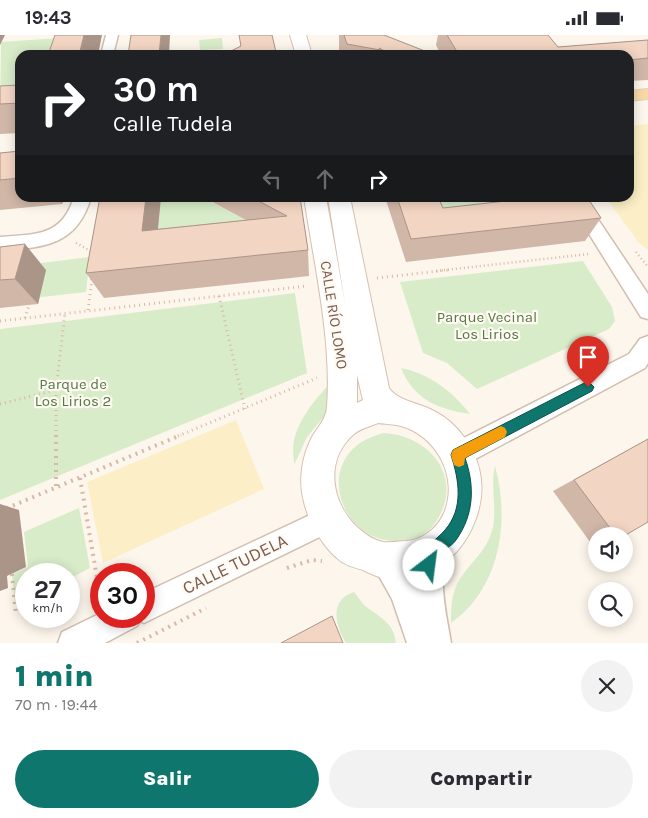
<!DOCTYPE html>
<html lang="es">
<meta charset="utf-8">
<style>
:root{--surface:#fff;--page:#f2f2f3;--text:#2b2b33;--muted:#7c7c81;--accent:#0f766e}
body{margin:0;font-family:Karla,sans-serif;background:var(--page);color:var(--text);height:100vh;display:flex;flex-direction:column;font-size:19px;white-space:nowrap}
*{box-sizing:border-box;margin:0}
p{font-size:16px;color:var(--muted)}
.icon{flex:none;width:28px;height:28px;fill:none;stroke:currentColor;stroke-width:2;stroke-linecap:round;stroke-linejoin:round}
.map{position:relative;height:608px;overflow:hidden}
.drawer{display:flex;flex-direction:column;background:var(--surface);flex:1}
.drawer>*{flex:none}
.guide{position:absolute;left:15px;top:15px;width:619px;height:152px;border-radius:15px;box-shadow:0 2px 12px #0003;background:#202124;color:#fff;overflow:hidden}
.controls{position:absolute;left:588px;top:492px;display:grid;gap:10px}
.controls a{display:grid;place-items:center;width:45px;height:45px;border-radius:50%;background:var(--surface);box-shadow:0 2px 12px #0003;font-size:25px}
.speed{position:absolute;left:15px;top:528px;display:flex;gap:10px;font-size:25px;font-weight:700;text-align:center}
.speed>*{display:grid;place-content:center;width:65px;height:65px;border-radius:50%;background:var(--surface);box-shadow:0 2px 12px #0003;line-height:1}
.speed small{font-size:12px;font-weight:400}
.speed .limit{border:8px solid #d22;background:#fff;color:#111}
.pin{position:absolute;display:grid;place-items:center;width:42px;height:42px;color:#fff;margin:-51px -21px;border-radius:50% 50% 50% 0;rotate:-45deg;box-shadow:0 0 5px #0007}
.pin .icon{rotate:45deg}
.me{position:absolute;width:55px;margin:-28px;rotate:30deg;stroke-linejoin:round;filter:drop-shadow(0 0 4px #0008)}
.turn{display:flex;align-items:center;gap:18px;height:105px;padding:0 15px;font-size:22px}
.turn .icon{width:65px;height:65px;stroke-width:2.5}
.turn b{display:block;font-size:35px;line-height:42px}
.lanes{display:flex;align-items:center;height:48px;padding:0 15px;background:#0003;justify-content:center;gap:25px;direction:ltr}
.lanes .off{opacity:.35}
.round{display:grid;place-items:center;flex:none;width:52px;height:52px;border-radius:26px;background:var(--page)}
.headline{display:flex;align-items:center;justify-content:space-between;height:85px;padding:0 15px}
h1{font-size:30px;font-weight:800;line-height:38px;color:var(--accent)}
.button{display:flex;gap:10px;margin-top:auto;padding:10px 15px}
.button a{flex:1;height:58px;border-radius:30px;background:var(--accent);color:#fff;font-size:20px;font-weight:800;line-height:58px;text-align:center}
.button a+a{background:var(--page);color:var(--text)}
.status{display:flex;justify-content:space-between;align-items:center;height:35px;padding:0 25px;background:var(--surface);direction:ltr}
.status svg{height:14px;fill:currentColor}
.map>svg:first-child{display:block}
.green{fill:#d8ecc9}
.sand{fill:#fcefc7}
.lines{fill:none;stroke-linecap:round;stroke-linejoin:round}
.street-casing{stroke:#d1beb0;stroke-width:3}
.secondary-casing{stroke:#d6c0b0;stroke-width:2}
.primary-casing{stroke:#dad1cd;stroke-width:2}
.path-far2{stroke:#d9b8a5;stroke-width:2.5;stroke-dasharray:1 3;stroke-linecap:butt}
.path-far1{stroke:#d9b8a5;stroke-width:3;stroke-dasharray:1 4;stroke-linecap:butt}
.path{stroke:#d9b8a5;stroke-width:4;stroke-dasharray:2 5;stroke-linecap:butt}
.street{fill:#fff;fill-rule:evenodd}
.secondary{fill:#fff;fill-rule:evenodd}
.primary{fill:#fbd9a5;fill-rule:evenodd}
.wall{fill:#d1b7a8}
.shaded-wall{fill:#aa9588}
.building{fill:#f3d5c3;stroke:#aa9588}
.route{fill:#0f766e;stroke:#0a4d48}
.slow{fill:#f59e0b}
.labels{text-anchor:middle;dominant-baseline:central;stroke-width:4.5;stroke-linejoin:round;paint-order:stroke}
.street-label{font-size:15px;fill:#7a5c4d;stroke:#fffaf3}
.park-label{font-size:15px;fill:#537a41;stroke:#fffaf3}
.near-street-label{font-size:18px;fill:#7a5c4d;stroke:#fffaf3}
</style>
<div class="status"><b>19:43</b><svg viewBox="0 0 49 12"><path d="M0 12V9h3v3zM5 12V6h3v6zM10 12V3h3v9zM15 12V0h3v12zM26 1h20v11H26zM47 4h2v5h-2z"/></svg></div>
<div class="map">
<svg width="648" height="608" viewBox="0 0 648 608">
<rect width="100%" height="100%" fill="#fdf6ec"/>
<g class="green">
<polygon points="75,2 69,20 20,20 20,80 0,81 1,7"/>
<polygon points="222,3 223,14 200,15 199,5"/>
<polygon points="426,162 521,163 534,186 436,196"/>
<polygon points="161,163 203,163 249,186 155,222"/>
<polygon points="90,222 86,257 33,263 41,228"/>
<polygon points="583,226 612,272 615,286 609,294 477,354 447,328 423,318 400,247"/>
<polygon points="295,258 307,338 0,465 0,294"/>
<path d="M401 333C430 339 452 356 470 379 438 374 414 365 401 333Z"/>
<path d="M333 345 330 374 307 402 294 430C294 423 292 413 294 406 298 384 318 361 333 345Z"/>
<path d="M384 398C432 401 465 445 435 488 429 498 418 503 407 505 339 517 306 416 384 398Z"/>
<path d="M495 431C510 485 501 553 451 588 451 574 451 560 458 547 469 528 488 516 493 492 497 472 490 451 495 431Z"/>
<polygon points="79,473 90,533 69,544 69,539 26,539 26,564 15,569 12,539 28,532 24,497"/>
<path d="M354 557C358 561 360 566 364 570 379 582 394 587 396 608H346C335 590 329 565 354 557Z"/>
</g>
<g class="sand">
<polygon points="648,89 648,215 639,208 606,163 629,162 629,91"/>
<polygon points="236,385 264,454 103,528 87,447"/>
</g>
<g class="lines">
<g class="street-casing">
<g id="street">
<polygon points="106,0 118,0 113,20 101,20"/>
<path d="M74 162H91C77 211 44 212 0 216V202C35 199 62 202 74 162Z"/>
<polygon points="566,162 583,162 648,259 648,284 641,282"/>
<polygon points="648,301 648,328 645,333 466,429 457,432 448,429 445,420 448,411 629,319 640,304"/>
<polygon points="327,472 336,476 340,485 336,494 154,583 144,588 140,586 137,591 105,608 58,608 62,597 101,578 101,581 144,581 144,558"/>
<path d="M435 501 445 505 449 515C437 546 446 576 451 608H407L392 564 370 525 374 515 384 511 394 515 413 548 417 526 425 505Z"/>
</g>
</g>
<g class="secondary-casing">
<g id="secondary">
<polygon points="290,0 306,0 312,20 296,20"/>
<path d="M304 162H326L345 268 328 162H350L389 353C398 366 419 368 432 375 451 384 464 399 473 417 484 440 484 463 475 486 460 525 427 548 384 543 377 542 369 538 363 535 356 533 348 531 342 527 324 514 309 489 304 467 298 446 302 421 312 402 318 392 326 384 327 372 332 305 314 229 304 162ZM357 340 363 365 357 368ZM378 388C385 389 393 389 401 391 437 401 459 443 444 478 437 494 422 505 406 506 399 506 390 508 383 507 373 505 365 499 357 492 331 467 324 425 354 399 360 394 371 391 378 388Z"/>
</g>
</g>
<g class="primary-casing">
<polygon id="primary" points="648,54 648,64 629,66 629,56"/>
</g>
<g class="path-far2">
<polyline points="76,208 92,217"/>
<polyline points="636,217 648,232"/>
<polyline points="436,236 589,219"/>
</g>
<g class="path-far1">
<polyline points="377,243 448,235"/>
<polyline points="219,261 245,374"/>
<polyline points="88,275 92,244"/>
<polyline points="25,283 29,270"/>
<polyline points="0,286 307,251"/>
<polyline points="0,369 56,355"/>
<polyline points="56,401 56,355 65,278"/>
<polyline points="178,401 317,343"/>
</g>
<g class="path">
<polyline points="56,400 56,452"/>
<polyline points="80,443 97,543"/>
<polyline points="0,476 181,400"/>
<polyline points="287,533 312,525 322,526"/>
<polyline points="12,539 16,580"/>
<polyline points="137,608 206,573"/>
</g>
<use href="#street" class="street"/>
<use href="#secondary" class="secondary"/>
<use href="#primary" class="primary"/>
</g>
<g class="wall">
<polygon points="339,0 384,0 435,20 340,20 339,18"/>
<polygon points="438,0 548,0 558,12 648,5 648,45 629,46 629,20 441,20 436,10"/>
<polygon points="20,50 20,98 0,99 0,51"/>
<polygon points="20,116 20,162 64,162 62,169 0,175 0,118"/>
<polygon points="100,162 161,162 158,194 246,185 203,162 300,162 308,215 309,241 104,263 86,238"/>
<polygon points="385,162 438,162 443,173 523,165 521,162 587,162 601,183 585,206 406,227"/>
<polygon points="0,212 46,235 38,269 0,273"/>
<polygon points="648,404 624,501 596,501 596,510 593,511 553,456"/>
</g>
<g class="shaded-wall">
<polygon points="0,0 5,0 0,10"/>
<polygon points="84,0 102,0 98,20 79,20"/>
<polygon points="161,0 170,0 169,20 159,20"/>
<polygon points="276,17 276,20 269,20"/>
<polygon points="58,162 64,162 62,169"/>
<polygon points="146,162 161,162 155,222 142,196"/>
<polygon points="25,209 46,235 38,269 15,244"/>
<polygon points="0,469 19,475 26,532 7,541 8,553 0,556"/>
</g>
<g class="building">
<polygon points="55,0 84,0 79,20 48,20"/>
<polygon points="131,0 161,0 159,20 128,20"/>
<polygon points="239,0 272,0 276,17 269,20 223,20 241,11"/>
<polygon points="344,0 384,0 435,20 392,20 379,13 380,15 347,9"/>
<polygon points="447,0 548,0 558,12 648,5 648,23 629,25 629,20 459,20"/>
<polygon points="20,50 20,68 0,69 0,51"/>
<polygon points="20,116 20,143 0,145 0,118"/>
<polygon points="100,162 146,162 142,196 287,181 251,162 300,162 308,215 86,238"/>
<polygon points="397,162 438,162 443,173 542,162 587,162 601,183 411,204"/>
<polygon points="25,209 15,244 0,245 0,212"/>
<polygon points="648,404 648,487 624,501 616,501 574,445"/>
<polygon points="332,581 343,608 281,608"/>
</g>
<path class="route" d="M588 346 594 352 592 356 465 423C475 451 474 480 456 505 453 510 446 513 442 518 438 522 436 530 434 536L429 538 423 536 421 530C424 524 426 514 431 509 435 504 441 500 445 495 464 473 459 445 451 420L453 415Z"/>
<polygon class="slow" points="501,391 505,393 507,397 505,402 465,423 464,430 459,432 454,430 451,420 453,415"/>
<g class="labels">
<g class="street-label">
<text transform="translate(334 280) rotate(81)">CALLE RÍO LOMO</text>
</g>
<g class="park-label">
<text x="487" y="282">Parque Vecinal<tspan x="487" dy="17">Los Lirios</tspan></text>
<text x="73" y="349">Parque de<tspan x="73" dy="17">Los Lirios 2</tspan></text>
</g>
<g class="near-street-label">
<text transform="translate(235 529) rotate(-26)">CALLE TUDELA</text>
</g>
</g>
</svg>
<div class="controls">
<a><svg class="icon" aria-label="sound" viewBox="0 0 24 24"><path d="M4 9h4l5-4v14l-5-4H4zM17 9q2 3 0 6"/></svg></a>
<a><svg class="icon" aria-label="search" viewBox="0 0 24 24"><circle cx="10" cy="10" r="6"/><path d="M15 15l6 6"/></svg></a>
</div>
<div class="speed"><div>27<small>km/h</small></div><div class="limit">30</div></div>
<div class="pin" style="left:588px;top:352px;background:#d93025"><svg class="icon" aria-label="arrive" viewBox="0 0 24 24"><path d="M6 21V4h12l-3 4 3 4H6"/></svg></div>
<svg class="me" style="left:429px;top:530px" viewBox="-20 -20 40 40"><circle r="19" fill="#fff"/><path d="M0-13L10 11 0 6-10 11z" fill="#0f766e"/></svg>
<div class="guide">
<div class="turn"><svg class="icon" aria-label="right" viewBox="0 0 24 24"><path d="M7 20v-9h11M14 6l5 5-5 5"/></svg><div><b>30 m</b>Calle Tudela</div></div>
<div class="lanes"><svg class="icon off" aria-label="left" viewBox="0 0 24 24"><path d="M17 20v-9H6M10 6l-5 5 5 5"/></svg><svg class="icon off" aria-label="ahead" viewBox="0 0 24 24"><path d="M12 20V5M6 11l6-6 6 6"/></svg><svg class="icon" aria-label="right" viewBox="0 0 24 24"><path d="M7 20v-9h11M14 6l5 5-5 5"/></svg></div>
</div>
</div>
<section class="drawer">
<div class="headline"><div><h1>1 min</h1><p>70 m · 19:44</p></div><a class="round"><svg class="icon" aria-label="close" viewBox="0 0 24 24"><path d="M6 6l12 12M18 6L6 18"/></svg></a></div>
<div class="button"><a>Salir</a><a>Compartir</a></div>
</section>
